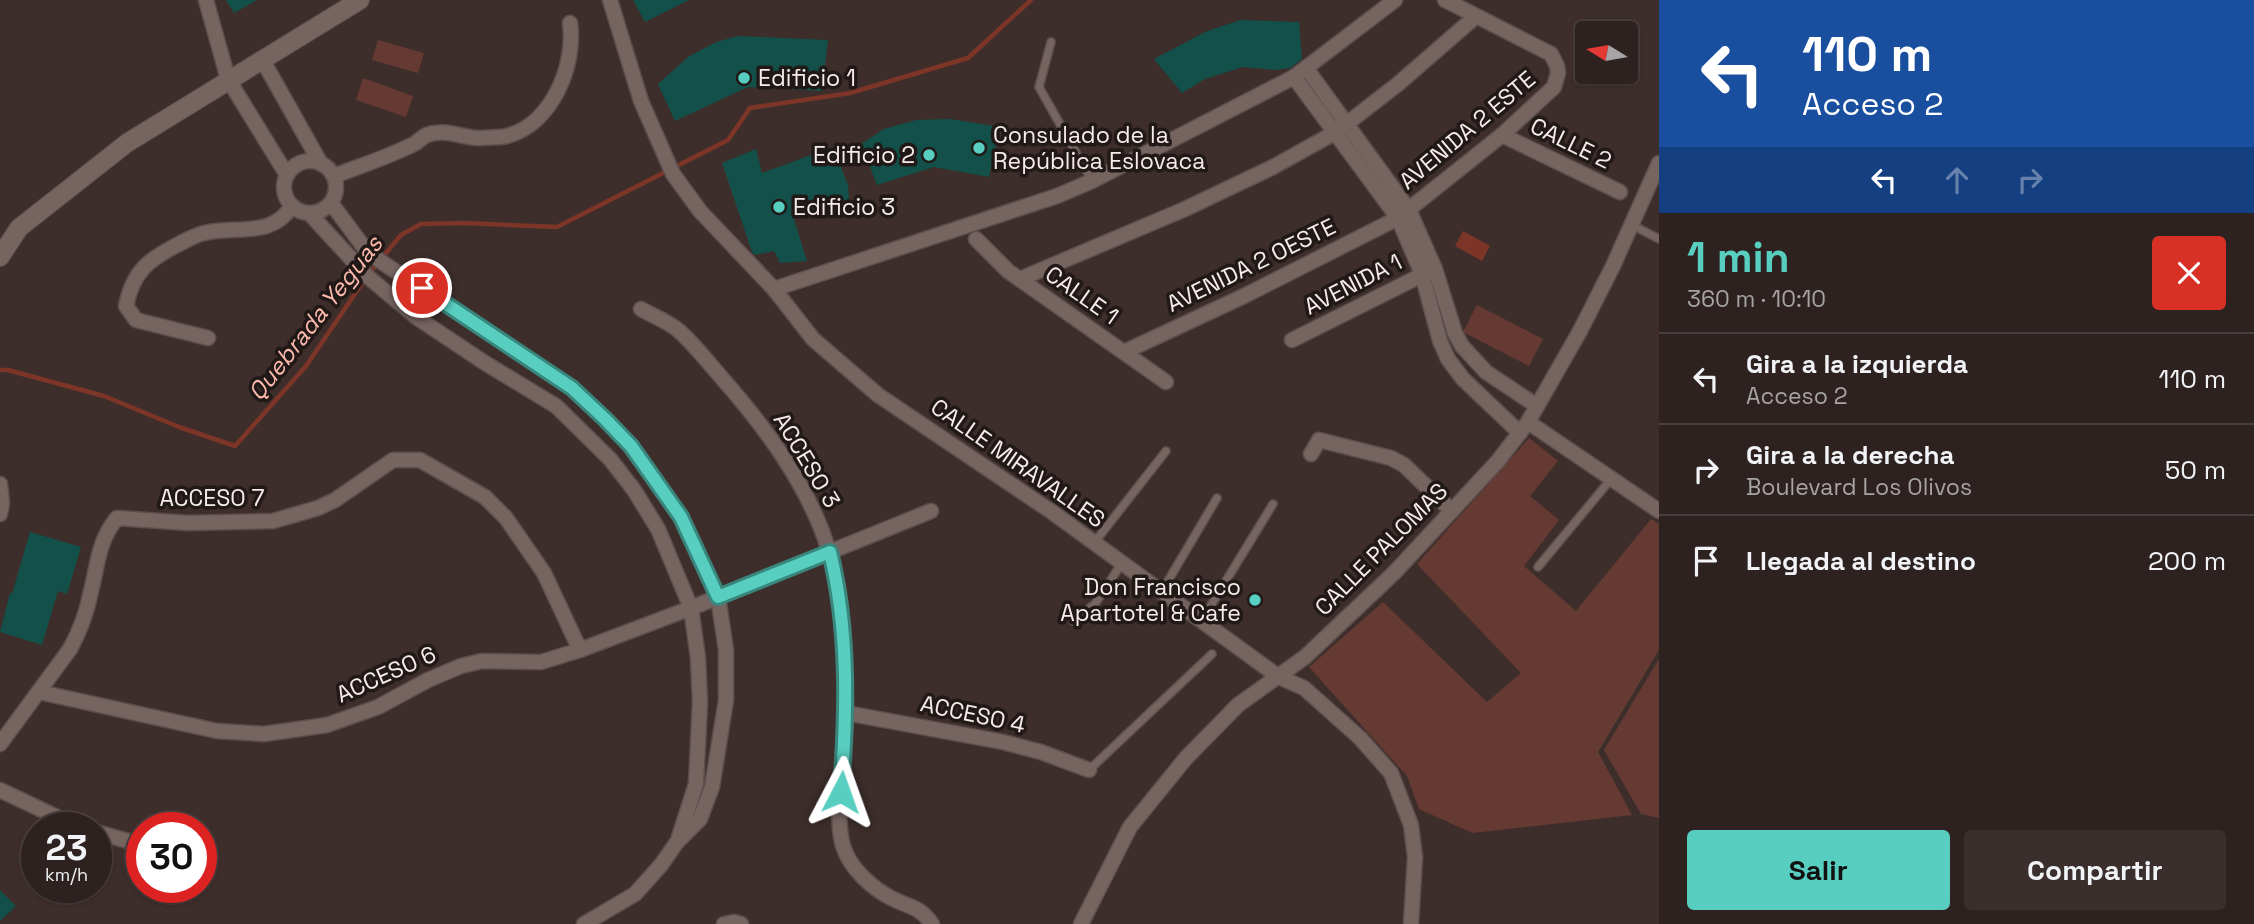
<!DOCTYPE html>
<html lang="es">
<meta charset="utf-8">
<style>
:root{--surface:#2e2220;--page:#3a2f2d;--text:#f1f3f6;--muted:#a7a4a5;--line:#493f3e;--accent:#58cec0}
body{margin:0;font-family:"Space Grotesk",sans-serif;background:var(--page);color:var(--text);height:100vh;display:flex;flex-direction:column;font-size:26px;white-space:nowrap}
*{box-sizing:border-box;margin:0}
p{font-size:23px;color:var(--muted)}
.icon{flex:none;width:38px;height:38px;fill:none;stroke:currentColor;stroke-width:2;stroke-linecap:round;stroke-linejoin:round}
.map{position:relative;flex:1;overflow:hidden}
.side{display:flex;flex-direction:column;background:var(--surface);width:595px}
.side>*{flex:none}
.top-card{background:#1a4fa0;color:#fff;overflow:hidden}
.needle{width:46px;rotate:281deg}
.buttons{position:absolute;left:1575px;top:21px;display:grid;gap:14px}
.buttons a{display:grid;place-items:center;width:63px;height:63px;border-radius:7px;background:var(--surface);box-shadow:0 2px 5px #0004,0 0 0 2px var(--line);font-size:35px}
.speed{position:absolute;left:21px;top:812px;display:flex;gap:14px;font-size:35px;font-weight:700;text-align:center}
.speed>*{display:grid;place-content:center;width:91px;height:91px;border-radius:50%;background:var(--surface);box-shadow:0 2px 5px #0004,0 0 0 2px var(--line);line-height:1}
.speed small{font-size:18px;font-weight:400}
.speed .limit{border:10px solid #d22;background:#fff;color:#111}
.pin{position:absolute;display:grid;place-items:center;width:60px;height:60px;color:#fff;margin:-30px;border:4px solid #fff;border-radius:50%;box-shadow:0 2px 7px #0007}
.me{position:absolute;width:77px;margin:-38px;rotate:4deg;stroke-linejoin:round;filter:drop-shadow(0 0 5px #0008)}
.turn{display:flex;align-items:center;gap:24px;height:147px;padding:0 28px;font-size:32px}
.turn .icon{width:91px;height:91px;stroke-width:2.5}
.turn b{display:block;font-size:49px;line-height:60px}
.lanes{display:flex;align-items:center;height:66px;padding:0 28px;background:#0003;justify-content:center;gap:35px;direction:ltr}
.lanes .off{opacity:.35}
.round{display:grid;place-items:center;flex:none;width:74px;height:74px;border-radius:7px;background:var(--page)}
.overview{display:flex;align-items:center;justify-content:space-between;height:119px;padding:0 28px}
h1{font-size:42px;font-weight:600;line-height:52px;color:var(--accent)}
.primary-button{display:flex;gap:14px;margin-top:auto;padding:14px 28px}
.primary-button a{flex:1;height:80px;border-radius:7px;background:var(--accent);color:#111;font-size:28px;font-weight:600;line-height:80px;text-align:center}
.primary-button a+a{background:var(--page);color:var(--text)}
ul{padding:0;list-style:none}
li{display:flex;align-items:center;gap:21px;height:91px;padding:0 28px;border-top:2px solid var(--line)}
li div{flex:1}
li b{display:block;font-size:26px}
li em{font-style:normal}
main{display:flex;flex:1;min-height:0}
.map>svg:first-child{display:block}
.green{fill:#653a32}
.water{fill:#7d3528}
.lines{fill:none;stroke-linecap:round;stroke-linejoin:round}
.stream{stroke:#7d3528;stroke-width:4.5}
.building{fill:#125049}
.service-casing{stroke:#5b4e4c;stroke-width:10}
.minor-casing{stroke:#5b4e4c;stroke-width:17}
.tertiary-casing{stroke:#5b4e4c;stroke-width:20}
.service{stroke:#766461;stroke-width:7}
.minor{stroke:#766461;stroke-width:14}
.tertiary{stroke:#766461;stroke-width:18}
.route-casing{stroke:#39867d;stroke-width:18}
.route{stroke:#58cec0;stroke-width:12}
.poi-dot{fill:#58cec0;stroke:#201917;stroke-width:2.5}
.labels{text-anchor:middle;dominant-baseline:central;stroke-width:7;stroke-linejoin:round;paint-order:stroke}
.poi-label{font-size:23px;fill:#f7ecea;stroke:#201917;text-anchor:start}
.street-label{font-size:23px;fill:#f7ecea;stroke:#201917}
.water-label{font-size:24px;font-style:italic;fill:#febbad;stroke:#201917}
</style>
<main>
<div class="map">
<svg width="1659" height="924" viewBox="0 0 1659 924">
<rect width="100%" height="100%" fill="#3e2e2b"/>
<g class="green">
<polygon points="378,40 424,53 418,73 372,60"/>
<polygon points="363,78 413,96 406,117 356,100"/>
<polygon points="1477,305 1543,339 1529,366 1463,332"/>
<polygon points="1529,438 1558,461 1530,496 1559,520 1524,566 1576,611 1651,519 1659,524 1659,650 1598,752 1632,815 1472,833 1419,809 1407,776 1309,667 1383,602 1487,702 1521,673 1417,564"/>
<polygon points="1659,659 1659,818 1641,814 1604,750"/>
</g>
<polygon class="water" points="1463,231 1490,246 1482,261 1455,246"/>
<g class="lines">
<polyline class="stream" points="0,370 8,370 104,396 179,427 235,446 306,366 367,276 401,235 421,224 464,223 557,227 728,140 750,108 850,93 968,58 1031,0"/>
</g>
<g class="building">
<polygon points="226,0 257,0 234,13"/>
<polygon points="633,0 689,0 645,22"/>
<polygon points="1240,20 1299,22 1302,59 1290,68 1275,70 1243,67 1205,79 1182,93 1154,59 1205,32"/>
<polygon points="738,36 828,40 822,91 748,87 675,121 658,84 688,57 716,42"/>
<polygon points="950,119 1000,127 989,177 934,167 877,185 861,144 884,129 916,120"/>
<polygon points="833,147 848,185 849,199 793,216 807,261 780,263 774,251 755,255 752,252 722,163 756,149 762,173"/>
<polygon points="30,532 81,547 67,594 58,591 42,645 0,632 10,593 12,594"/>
<polygon points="0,890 16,906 0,921"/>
</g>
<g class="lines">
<g class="service-casing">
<g id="service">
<polyline points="1051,42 1039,87 1092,181"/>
<polyline points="1632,225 1659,239"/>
<polyline points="1094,543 1166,451"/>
<polyline points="1538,567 1611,479"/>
<polyline points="1162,591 1217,498"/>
<polyline points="1202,620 1273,504"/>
<polyline points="1073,621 1095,604 1122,563"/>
<polyline points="1089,770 1212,654"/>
</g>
</g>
<g class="minor-casing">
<g id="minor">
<polyline points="206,0 228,79 287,175"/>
<polyline points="610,0 641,101 673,174 700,211 774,289 813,339 878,395 1052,512 1279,677 1304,688 1360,738 1391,773 1411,825 1415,857 1411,924"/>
<polyline points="262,59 321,164"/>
<polyline points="1306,68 1409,210 1435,269 1455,333 1462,346 1486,372 1537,406"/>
<polyline points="1294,77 1398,218 1422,274 1440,341 1448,359 1463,379 1520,433"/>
<polyline points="1502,135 1620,192"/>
<circle cx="310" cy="187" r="26"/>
<path d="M334 176C360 166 388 157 414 144 418 142 422 137 427 135 444 128 463 138 480 138 488 137 499 138 507 136 552 124 576 65 570 23"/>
<polyline points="331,203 363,246 380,261 572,388 605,419 630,446 681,517 718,597 726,650 726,700 712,787 700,819 677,842 661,865 635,894 584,924"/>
<polyline points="310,214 367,276 416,317 485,363 556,406 610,459 634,490 658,529 691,608 698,658 700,702 696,784 679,837"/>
<polyline points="976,239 1008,271 1166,382"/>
<polyline points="1020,279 1185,209 1273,167 1336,132 1398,84 1475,17"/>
<polyline points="774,289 1057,196 1092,181 1294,77 1395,0"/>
<path d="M641 309C653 316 667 321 678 330 694 344 707 361 721 377 766 428 809 486 829 551 845 602 845 657 846 709 846 748 833 811 843 846 850 869 873 889 893 899 911 908 919 906 932 924"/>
<path d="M208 338 136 320 126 306C133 271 149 259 179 244 187 240 195 235 204 233 236 225 271 239 292 206"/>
<polyline points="1292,340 1430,271"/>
<polyline points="1124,352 1244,296 1398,218 1502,135 1554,87 1558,73 1557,66 1551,54 1445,0"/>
<polyline points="1528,422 1659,511"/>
<polyline points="1311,454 1319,440 1391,458 1404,465 1452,511"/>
<polyline points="0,484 2,503 0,514"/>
<polyline points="39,692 217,731 264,734 327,725 378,707 428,680 461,666 482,661 541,662 580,650 691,608 931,511"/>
<polyline points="846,713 1003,742 1041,752 1089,770"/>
<path d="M0 744 70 649C80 631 87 612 91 591 98 564 98 541 117 518L188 523 273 521 318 508 335 500 393 460H420L485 497 506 518 544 573 580 650"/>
<polyline points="0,790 80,828"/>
<polyline points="96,832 142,845"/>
<polyline points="724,924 734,922 741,924"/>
<polyline points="1081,924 1130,827 1186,758 1238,705 1305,657 1394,573 1498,461 1528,422 1580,331 1613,266 1659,163"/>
</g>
</g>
<g class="tertiary-casing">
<polyline id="tertiary" points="0,257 19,228 127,143 360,0"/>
</g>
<use href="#service" class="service"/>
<use href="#minor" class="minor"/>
<use href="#tertiary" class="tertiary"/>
</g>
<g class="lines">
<g class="route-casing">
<path id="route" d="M422 288 572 388 605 419 631 446 681 517 718 597 830 552C849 631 847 711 841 792"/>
</g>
<use href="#route" class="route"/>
</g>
<g class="poi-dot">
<circle cx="744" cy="78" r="7"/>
<circle cx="979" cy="148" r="7"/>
<circle cx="929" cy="155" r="7"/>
<circle cx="779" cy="207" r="7"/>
<circle cx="1255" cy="600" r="7"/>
</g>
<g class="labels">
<g class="poi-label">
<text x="758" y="78">Edificio 1</text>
<text x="993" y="135">Consulado de la<tspan x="993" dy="26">República Eslovaca</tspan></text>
<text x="915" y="155" text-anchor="end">Edificio 2</text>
<text x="793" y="207">Edificio 3</text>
<text x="1241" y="587" text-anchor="end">Don Francisco<tspan x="1241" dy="26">Apartotel &amp; Cafe</tspan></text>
</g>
<g class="street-label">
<text transform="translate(1467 130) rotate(-40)">AVENIDA 2 ESTE</text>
<text transform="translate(1571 143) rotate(26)">CALLE 2</text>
<text transform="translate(1251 265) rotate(-26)">AVENIDA 2 OESTE</text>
<text transform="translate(1353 284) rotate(-27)">AVENIDA 1</text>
<text transform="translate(1082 295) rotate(35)">CALLE 1</text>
<text transform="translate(807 460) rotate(59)">ACCESO 3</text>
<text transform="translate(1018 463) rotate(35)">CALLE MIRAVALLES</text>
<text x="212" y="498">ACCESO 7</text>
<text transform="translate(1381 549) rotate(-45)">CALLE PALOMAS</text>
<text transform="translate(386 674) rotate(-24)">ACCESO 6</text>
<text transform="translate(973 714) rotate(12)">ACCESO 4</text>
</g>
<g class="water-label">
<text transform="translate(315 318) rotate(-52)">Quebrada Yeguas</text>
</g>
</g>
</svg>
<div class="buttons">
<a><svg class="needle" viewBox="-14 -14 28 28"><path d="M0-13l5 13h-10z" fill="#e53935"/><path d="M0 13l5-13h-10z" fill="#a7a4a5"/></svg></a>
</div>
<div class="speed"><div>23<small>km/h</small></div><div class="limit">30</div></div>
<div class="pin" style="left:422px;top:288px;background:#d93025"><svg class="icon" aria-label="arrive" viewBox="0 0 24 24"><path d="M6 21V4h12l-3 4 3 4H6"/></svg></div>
<svg class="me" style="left:841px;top:792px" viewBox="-20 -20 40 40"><path d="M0-17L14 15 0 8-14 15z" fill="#58cec0" stroke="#fff" stroke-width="4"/></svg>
</div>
<section class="side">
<div class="top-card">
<div class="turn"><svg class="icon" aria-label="left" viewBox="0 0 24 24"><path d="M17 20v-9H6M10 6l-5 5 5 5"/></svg><div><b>110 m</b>Acceso 2</div></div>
<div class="lanes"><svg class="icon" aria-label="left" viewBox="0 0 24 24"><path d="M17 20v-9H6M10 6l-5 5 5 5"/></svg><svg class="icon off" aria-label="ahead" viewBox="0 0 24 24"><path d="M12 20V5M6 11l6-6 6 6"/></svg><svg class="icon off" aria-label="right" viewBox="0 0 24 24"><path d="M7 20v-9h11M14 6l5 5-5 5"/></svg></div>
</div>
<div class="overview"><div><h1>1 min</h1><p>360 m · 10:10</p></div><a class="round" style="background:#d93025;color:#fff"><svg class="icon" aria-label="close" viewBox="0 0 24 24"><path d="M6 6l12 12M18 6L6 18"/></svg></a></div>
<ul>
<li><svg class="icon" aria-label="left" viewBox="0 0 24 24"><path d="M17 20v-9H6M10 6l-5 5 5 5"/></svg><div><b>Gira a la izquierda</b><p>Acceso 2</p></div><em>110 m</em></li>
<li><svg class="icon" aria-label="right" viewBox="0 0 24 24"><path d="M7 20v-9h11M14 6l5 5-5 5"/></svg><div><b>Gira a la derecha</b><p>Boulevard Los Olivos</p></div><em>50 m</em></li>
<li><svg class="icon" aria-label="arrive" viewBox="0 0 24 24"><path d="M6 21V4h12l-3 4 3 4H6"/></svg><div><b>Llegada al destino</b></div><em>200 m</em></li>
</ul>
<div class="primary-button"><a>Salir</a><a>Compartir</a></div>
</section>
</main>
